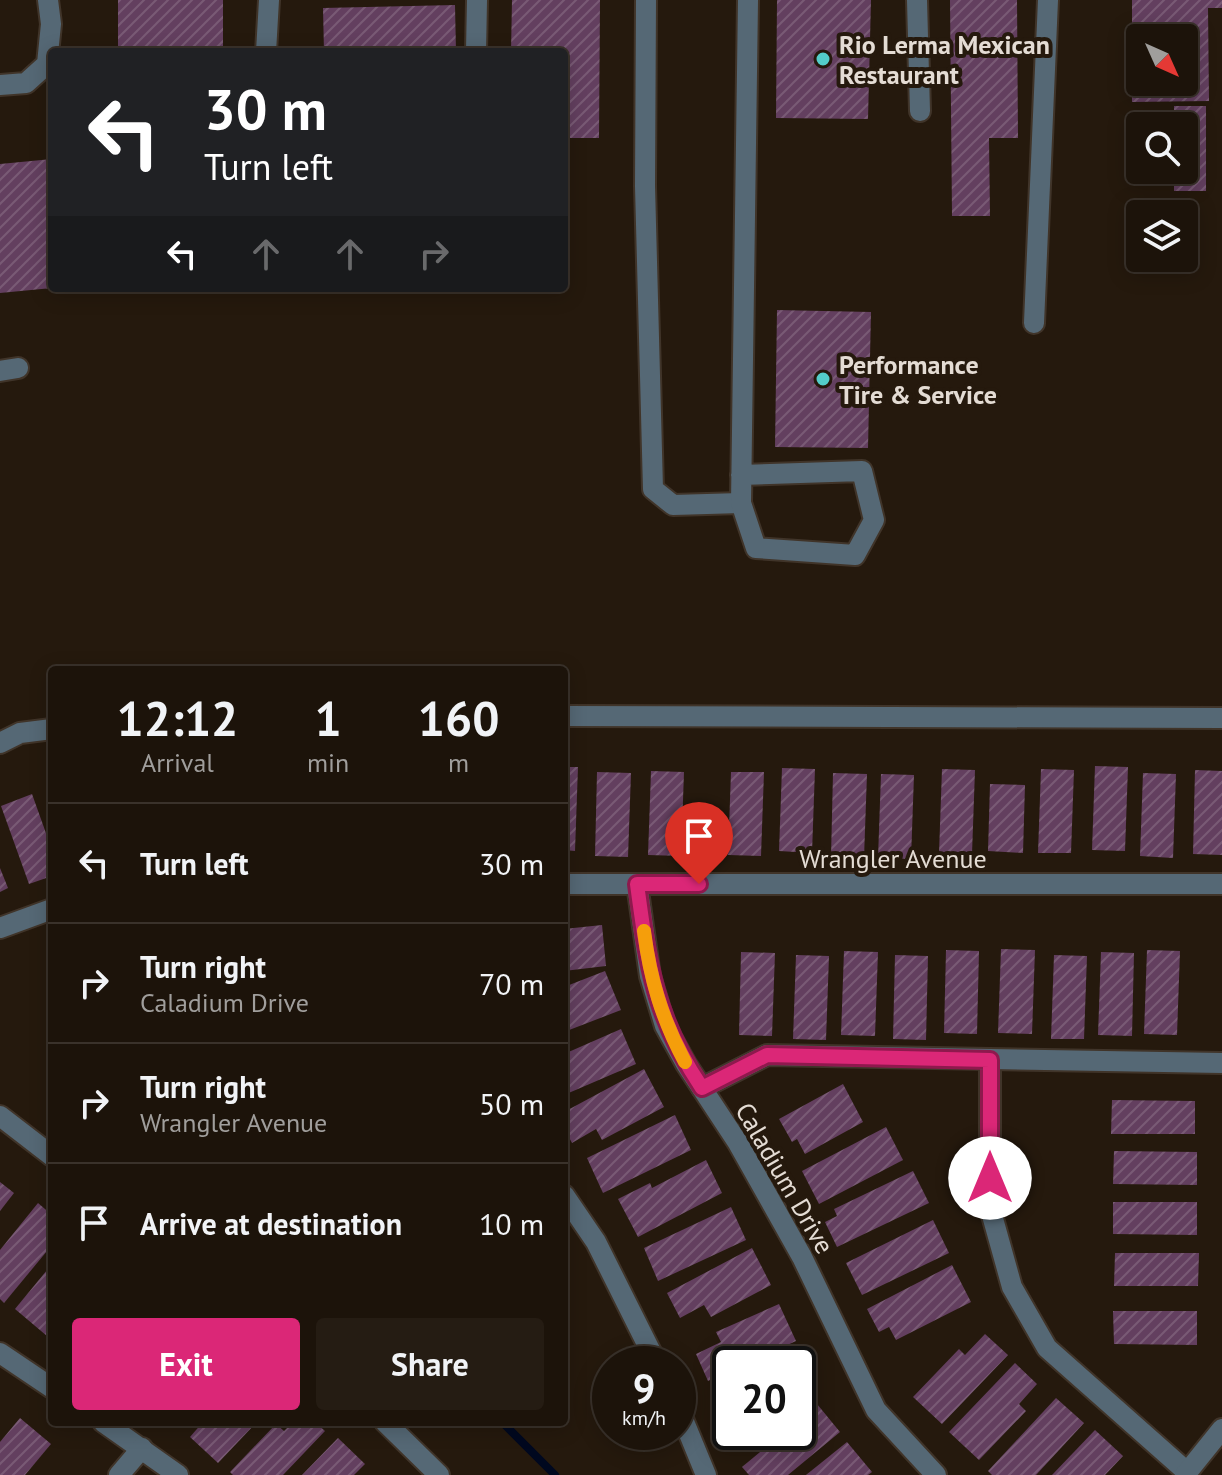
<!DOCTYPE html>
<style>
:root{--surface:#1c130a;--page:#251c13;--text:#f1f3f6;--muted:#a09e9c;--line:#3a322b;--accent:#db2777}
body{margin:0;font-family:"PT Sans",sans-serif;background:var(--page);color:var(--text);height:100vh;display:flex;flex-direction:column;font-size:30px;white-space:nowrap}
*{box-sizing:border-box;margin:0}
p{font-size:26px;color:var(--muted)}
.icon{flex:none;width:44px;height:44px;fill:none;stroke:currentColor;stroke-width:2;stroke-linecap:round;stroke-linejoin:round}
.map{position:relative;flex:1;overflow:hidden}
.details{position:absolute;left:48px;top:666px;width:520px;height:760px;display:flex;flex-direction:column;background:var(--surface);border-radius:8px;box-shadow:0 4px 20px #0003,0 0 0 2px var(--line)}
.details>*{flex:none}
.guide{position:absolute;left:48px;top:48px;width:520px;height:244px;border-radius:8px;box-shadow:0 4px 20px #0003,0 0 0 2px var(--line);background:#202124;color:#fff;overflow:hidden}
.needle{width:52px;rotate:135deg}
.fabs{position:absolute;left:1126px;top:24px;display:grid;gap:16px}
.fabs a{display:grid;place-items:center;width:72px;height:72px;border-radius:8px;background:var(--surface);box-shadow:0 4px 20px #0003,0 0 0 2px var(--line);font-size:40px}
.speed{position:absolute;left:592px;top:1346px;display:flex;gap:16px;font-size:40px;font-weight:700;text-align:center}
.speed>*{display:grid;place-content:center;width:104px;height:104px;border-radius:50%;background:var(--surface);box-shadow:0 4px 20px #0003,0 0 0 2px var(--line);line-height:1}
.speed small{font-size:20px;font-weight:400}
.speed .limit{border:4px solid #111;border-radius:12px;background:#fff;color:#111}
.pin{position:absolute;display:grid;place-items:center;width:68px;height:68px;color:#fff;margin:-82px -34px;border-radius:50% 50% 50% 0;rotate:-45deg;box-shadow:0 0 8px #0007}
.pin .icon{rotate:45deg}
.me{position:absolute;width:88px;margin:-44px;rotate:0deg;stroke-linejoin:round;filter:drop-shadow(0 0 6px #0008)}
.turn{display:flex;align-items:center;gap:28px;height:168px;padding:0 24px;font-size:36px}
.turn .icon{width:104px;height:104px;stroke-width:2.5}
.turn b{display:block;font-size:56px;line-height:68px}
.lanes{display:flex;align-items:center;height:76px;padding:0 24px;background:#0003;justify-content:center;gap:40px;direction:ltr}
.lanes .off{opacity:.35}
.eta{display:flex;justify-content:space-evenly;align-items:center;height:136px;text-align:center}
.eta b{font-size:48px;font-weight:600;line-height:56px}
.action{display:flex;gap:16px;margin-top:auto;padding:16px 24px}
.action a{flex:1;height:92px;border-radius:8px;background:var(--accent);color:#fff;font-size:32px;font-weight:600;line-height:92px;text-align:center}
.action a+a{background:var(--page);color:var(--text)}
ul{padding:0;list-style:none}
li{display:flex;align-items:center;gap:24px;height:120px;padding:0 24px;border-top:2px solid var(--line)}
li div{flex:1}
li b{display:block;font-size:30px}
li em{font-style:normal}
.map>svg:first-child{display:block}
.lines{fill:none;stroke-linecap:round;stroke-linejoin:round}
.stream{stroke:#00081f;stroke-width:8}
.building{fill:url(#building-hatch);fill-rule:evenodd}
.minor-casing{stroke:#403429;stroke-width:24}
.minor{stroke:#556875;stroke-width:20}
.route-casing{stroke:#8e194d;stroke-width:20}
.route{stroke:#db2777;stroke-width:14}
.slow{stroke:#f59e0b;stroke-width:14}
.poi-dot{fill:#53cdc9;stroke:#25190d;stroke-width:3}
.labels{text-anchor:middle;dominant-baseline:central;stroke-width:8;stroke-linejoin:round;paint-order:stroke}
.poi-label{font-size:26px;font-weight:bold;fill:#e4dcd4;stroke:#25190d;text-anchor:start}
.street-label{font-size:26px;fill:#e4dcd4;stroke:#25190d}
</style>
<div class="map">
<svg width="1222" height="1475" viewBox="0 0 1222 1475">
<defs>
<pattern id="building-hatch" width="6" height="6" patternUnits="userSpaceOnUse" patternTransform="scale(2)"><rect width="6" height="6" fill="#633f5f"/><path d="M-1 1l2-2M0 6l6-6M5 7l2-2" fill="none" stroke="#795a75"/></pattern>
</defs>
<rect width="100%" height="100%" fill="#25190d"/>
<g class="lines">
<polyline class="stream" points="502,1422 555,1475"/>
</g>
<g class="building">
<rect x="118" y="0" width="105" height="52"/>
<polygon points="512,0 600,0 599,138 564,138 564,52 511,52"/>
<polygon points="777,0 871,0 868,119 776,118"/>
<polygon points="950,0 1017,0 1018,138 989,138 990,216 952,216"/>
<path d="M1132 0H1222V8H1208L1209 101 1132 102ZM1140 38H1184V82H1140Z"/>
<polygon points="455,5 456,52 324,52 323,8"/>
<polygon points="1174,106 1206,106 1206,191 1174,191 1174,170 1184,170 1184,126 1174,126"/>
<polygon points="52,159 52,288 0,293 0,164"/>
<polygon points="777,310 871,312 868,448 775,447"/>
<polygon points="1095,766 1128,767 1125,851 1092,850"/>
<polygon points="564,767 578,767 575,851 564,850"/>
<polygon points="782,768 815,769 812,853 779,851"/>
<polygon points="942,769 975,770 972,854 939,853"/>
<polygon points="1041,769 1074,770 1071,853 1038,853"/>
<polygon points="1195,770 1222,771 1222,855 1193,854"/>
<polygon points="651,771 684,772 681,856 648,855"/>
<polygon points="597,772 631,773 628,857 595,856"/>
<polygon points="731,772 764,772 761,856 728,855"/>
<polygon points="833,773 867,774 864,858 831,857"/>
<polygon points="1143,773 1176,774 1173,858 1140,856"/>
<polygon points="881,774 914,775 911,859 878,858"/>
<polygon points="990,784 1025,785 1023,853 988,851"/>
<polygon points="32,794 52,850 52,876 29,884 1,806"/>
<polygon points="0,868 8,888 0,892"/>
<polygon points="602,925 606,966 564,971 564,929"/>
<polygon points="1001,949 1035,950 1032,1034 998,1033"/>
<polygon points="946,950 979,951 977,1034 944,1033"/>
<polygon points="1147,950 1180,951 1177,1035 1144,1034"/>
<polygon points="844,951 878,952 875,1036 841,1035"/>
<polygon points="741,952 775,953 772,1036 739,1035"/>
<polygon points="1101,952 1134,953 1132,1036 1098,1035"/>
<polygon points="796,955 829,956 826,1040 793,1039"/>
<polygon points="895,955 928,956 926,1040 893,1039"/>
<polygon points="1054,955 1087,956 1084,1039 1051,1039"/>
<polygon points="605,971 621,1010 564,1032 564,987"/>
<polygon points="621,1029 636,1064 564,1095 564,1054"/>
<polygon points="644,1069 664,1107 602,1140 596,1129 572,1143 564,1128 564,1112"/>
<polygon points="843,1084 863,1122 805,1154 797,1139 792,1142 779,1119"/>
<polygon points="1112,1100 1195,1101 1195,1134 1111,1134"/>
<polygon points="675,1115 691,1150 603,1193 587,1158"/>
<polygon points="886,1127 903,1160 819,1204 802,1171"/>
<polygon points="1114,1151 1197,1152 1197,1185 1113,1184"/>
<polygon points="706,1160 722,1193 638,1237 618,1199 650,1183 652,1188"/>
<polygon points="913,1171 929,1203 837,1247 825,1222 837,1216 834,1209"/>
<polygon points="0,1182 14,1193 0,1211"/>
<polygon points="1113,1202 1197,1202 1197,1235 1113,1234"/>
<polygon points="38,1203 52,1215 52,1245 4,1303 0,1299 0,1250"/>
<polygon points="731,1207 746,1240 658,1281 644,1248"/>
<polygon points="933,1220 949,1253 862,1295 846,1263"/>
<polygon points="752,1248 771,1285 711,1317 704,1305 680,1318 667,1293"/>
<polygon points="1115,1253 1199,1253 1198,1286 1114,1286"/>
<polygon points="52,1264 52,1329 47,1336 15,1309"/>
<polygon points="952,1265 971,1302 896,1340 889,1327 879,1332 867,1309"/>
<polygon points="779,1304 796,1341 746,1364 730,1364 730,1371 708,1381 696,1354 721,1342 716,1332"/>
<polygon points="1113,1311 1197,1311 1197,1345 1114,1344"/>
<polygon points="985,1334 1008,1355 942,1424 913,1397 959,1349 965,1355"/>
<polygon points="794,1350 812,1386 798,1393 798,1364 768,1364"/>
<polygon points="1015,1363 1037,1384 1019,1404 1026,1411 979,1460 949,1432"/>
<polygon points="1056,1398 1084,1423 1036,1475 992,1475 988,1471"/>
<polygon points="817,1404 840,1432 788,1475 749,1475 742,1467 784,1432 798,1432 798,1420"/>
<polygon points="20,1418 51,1444 25,1475 0,1475 0,1442"/>
<polygon points="203,1422 257,1422 218,1463 190,1437"/>
<polygon points="293,1422 315,1422 325,1431 283,1475 233,1475 230,1472 276,1424 284,1431"/>
<polygon points="1095,1430 1123,1456 1105,1475 1052,1475"/>
<polygon points="338,1438 365,1464 354,1475 302,1475"/>
<polygon points="847,1442 872,1472 868,1475 806,1475"/>
</g>
<g class="lines">
<g class="minor-casing">
<g id="minor">
<polyline points="646,0 645,186 653,489 673,505 741,503"/>
<polyline points="917,0 920,111"/>
<polyline points="266,52 269,0"/>
<polyline points="476,52 477,0"/>
<polyline points="0,85 26,83 47,64 51,24 48,0"/>
<polyline points="1034,323 1048,0"/>
<polyline points="0,371 18,368"/>
<polyline points="741,475 862,471 874,520 855,555 756,548 741,503 748,0"/>
<polyline points="564,716 1222,718"/>
<polyline points="0,743 20,733 52,729"/>
<polyline points="564,884 1222,884"/>
<polyline points="637,884 650,976 665,1026 686,1064 738,1143 802,1257 876,1410 936,1475"/>
<polyline points="0,928 52,909"/>
<polyline points="990,1060 990,1208 1012,1287 1047,1348 1187,1472"/>
<polyline points="702,1088 767,1055 1222,1063"/>
<polyline points="0,1116 52,1156"/>
<polyline points="564,1195 596,1242 657,1364"/>
<polyline points="0,1353 52,1388"/>
<polyline points="678,1407 706,1475"/>
<polyline points="103,1422 178,1475"/>
<polyline points="385,1422 439,1475"/>
<polyline points="119,1475 142,1448"/>
<polyline points="1185,1475 1222,1429"/>
</g>
</g>
<use href="#minor" class="minor"/>
</g>
<g class="lines">
<g class="route-casing">
<path id="route" d="M699 884H637C648 966 655 1018 702 1088L767 1055 990 1060V1178"/>
</g>
<use href="#route" class="route"/>
<path class="slow" d="M644 931C650 979 662 1019 685 1062"/>
</g>
<g class="poi-dot">
<circle cx="823" cy="59" r="8"/>
<circle cx="823" cy="379" r="8"/>
</g>
<g class="labels">
<g class="poi-label">
<text x="839" y="44">Rio Lerma Mexican<tspan x="839" dy="30">Restaurant</tspan></text>
<text x="839" y="364">Performance<tspan x="839" dy="30">Tire &amp; Service</tspan></text>
</g>
<g class="street-label">
<text x="893" y="858">Wrangler Avenue</text>
<text transform="translate(785 1178) rotate(60)">Caladium Drive</text>
</g>
</g>
</svg>
<div class="fabs">
<a><svg class="needle" viewBox="-14 -14 28 28"><path d="M0-13l5 13h-10z" fill="#e53935"/><path d="M0 13l5-13h-10z" fill="#a09e9c"/></svg></a>
<a><svg class="icon" aria-label="search" viewBox="0 0 24 24"><circle cx="10" cy="10" r="6"/><path d="M15 15l6 6"/></svg></a>
<a><svg class="icon" aria-label="layers" viewBox="0 0 24 24"><path d="M12 4l9 5-9 5-9-5zM3 14l9 5 9-5"/></svg></a>
</div>
<div class="speed"><div>9<small>km/h</small></div><div class="limit">20</div></div>
<div class="pin" style="left:699px;top:884px;background:#d93025"><svg class="icon" aria-label="arrive" viewBox="0 0 24 24"><path d="M6 21V4h12l-3 4 3 4H6"/></svg></div>
<svg class="me" style="left:990px;top:1178px" viewBox="-20 -20 40 40"><circle r="19" fill="#fff"/><path d="M0-13L10 11 0 6-10 11z" fill="#db2777"/></svg>
<div class="guide">
<div class="turn"><svg class="icon" aria-label="left" viewBox="0 0 24 24"><path d="M17 20v-9H6M10 6l-5 5 5 5"/></svg><div><b>30 m</b>Turn left</div></div>
<div class="lanes"><svg class="icon" aria-label="left" viewBox="0 0 24 24"><path d="M17 20v-9H6M10 6l-5 5 5 5"/></svg><svg class="icon off" aria-label="ahead" viewBox="0 0 24 24"><path d="M12 20V5M6 11l6-6 6 6"/></svg><svg class="icon off" aria-label="ahead" viewBox="0 0 24 24"><path d="M12 20V5M6 11l6-6 6 6"/></svg><svg class="icon off" aria-label="right" viewBox="0 0 24 24"><path d="M7 20v-9h11M14 6l5 5-5 5"/></svg></div>
</div>
<section class="details">
<div class="eta">
<div><b>12:12</b><p>Arrival</p></div>
<div><b>1</b><p>min</p></div>
<div><b>160</b><p>m</p></div>
</div>
<ul>
<li><svg class="icon" aria-label="left" viewBox="0 0 24 24"><path d="M17 20v-9H6M10 6l-5 5 5 5"/></svg><div><b>Turn left</b></div><em>30 m</em></li>
<li><svg class="icon" aria-label="right" viewBox="0 0 24 24"><path d="M7 20v-9h11M14 6l5 5-5 5"/></svg><div><b>Turn right</b><p>Caladium Drive</p></div><em>70 m</em></li>
<li><svg class="icon" aria-label="right" viewBox="0 0 24 24"><path d="M7 20v-9h11M14 6l5 5-5 5"/></svg><div><b>Turn right</b><p>Wrangler Avenue</p></div><em>50 m</em></li>
<li><svg class="icon" aria-label="arrive" viewBox="0 0 24 24"><path d="M6 21V4h12l-3 4 3 4H6"/></svg><div><b>Arrive at destination</b></div><em>10 m</em></li>
</ul>
<div class="action"><a>Exit</a><a>Share</a></div>
</section>
</div>
